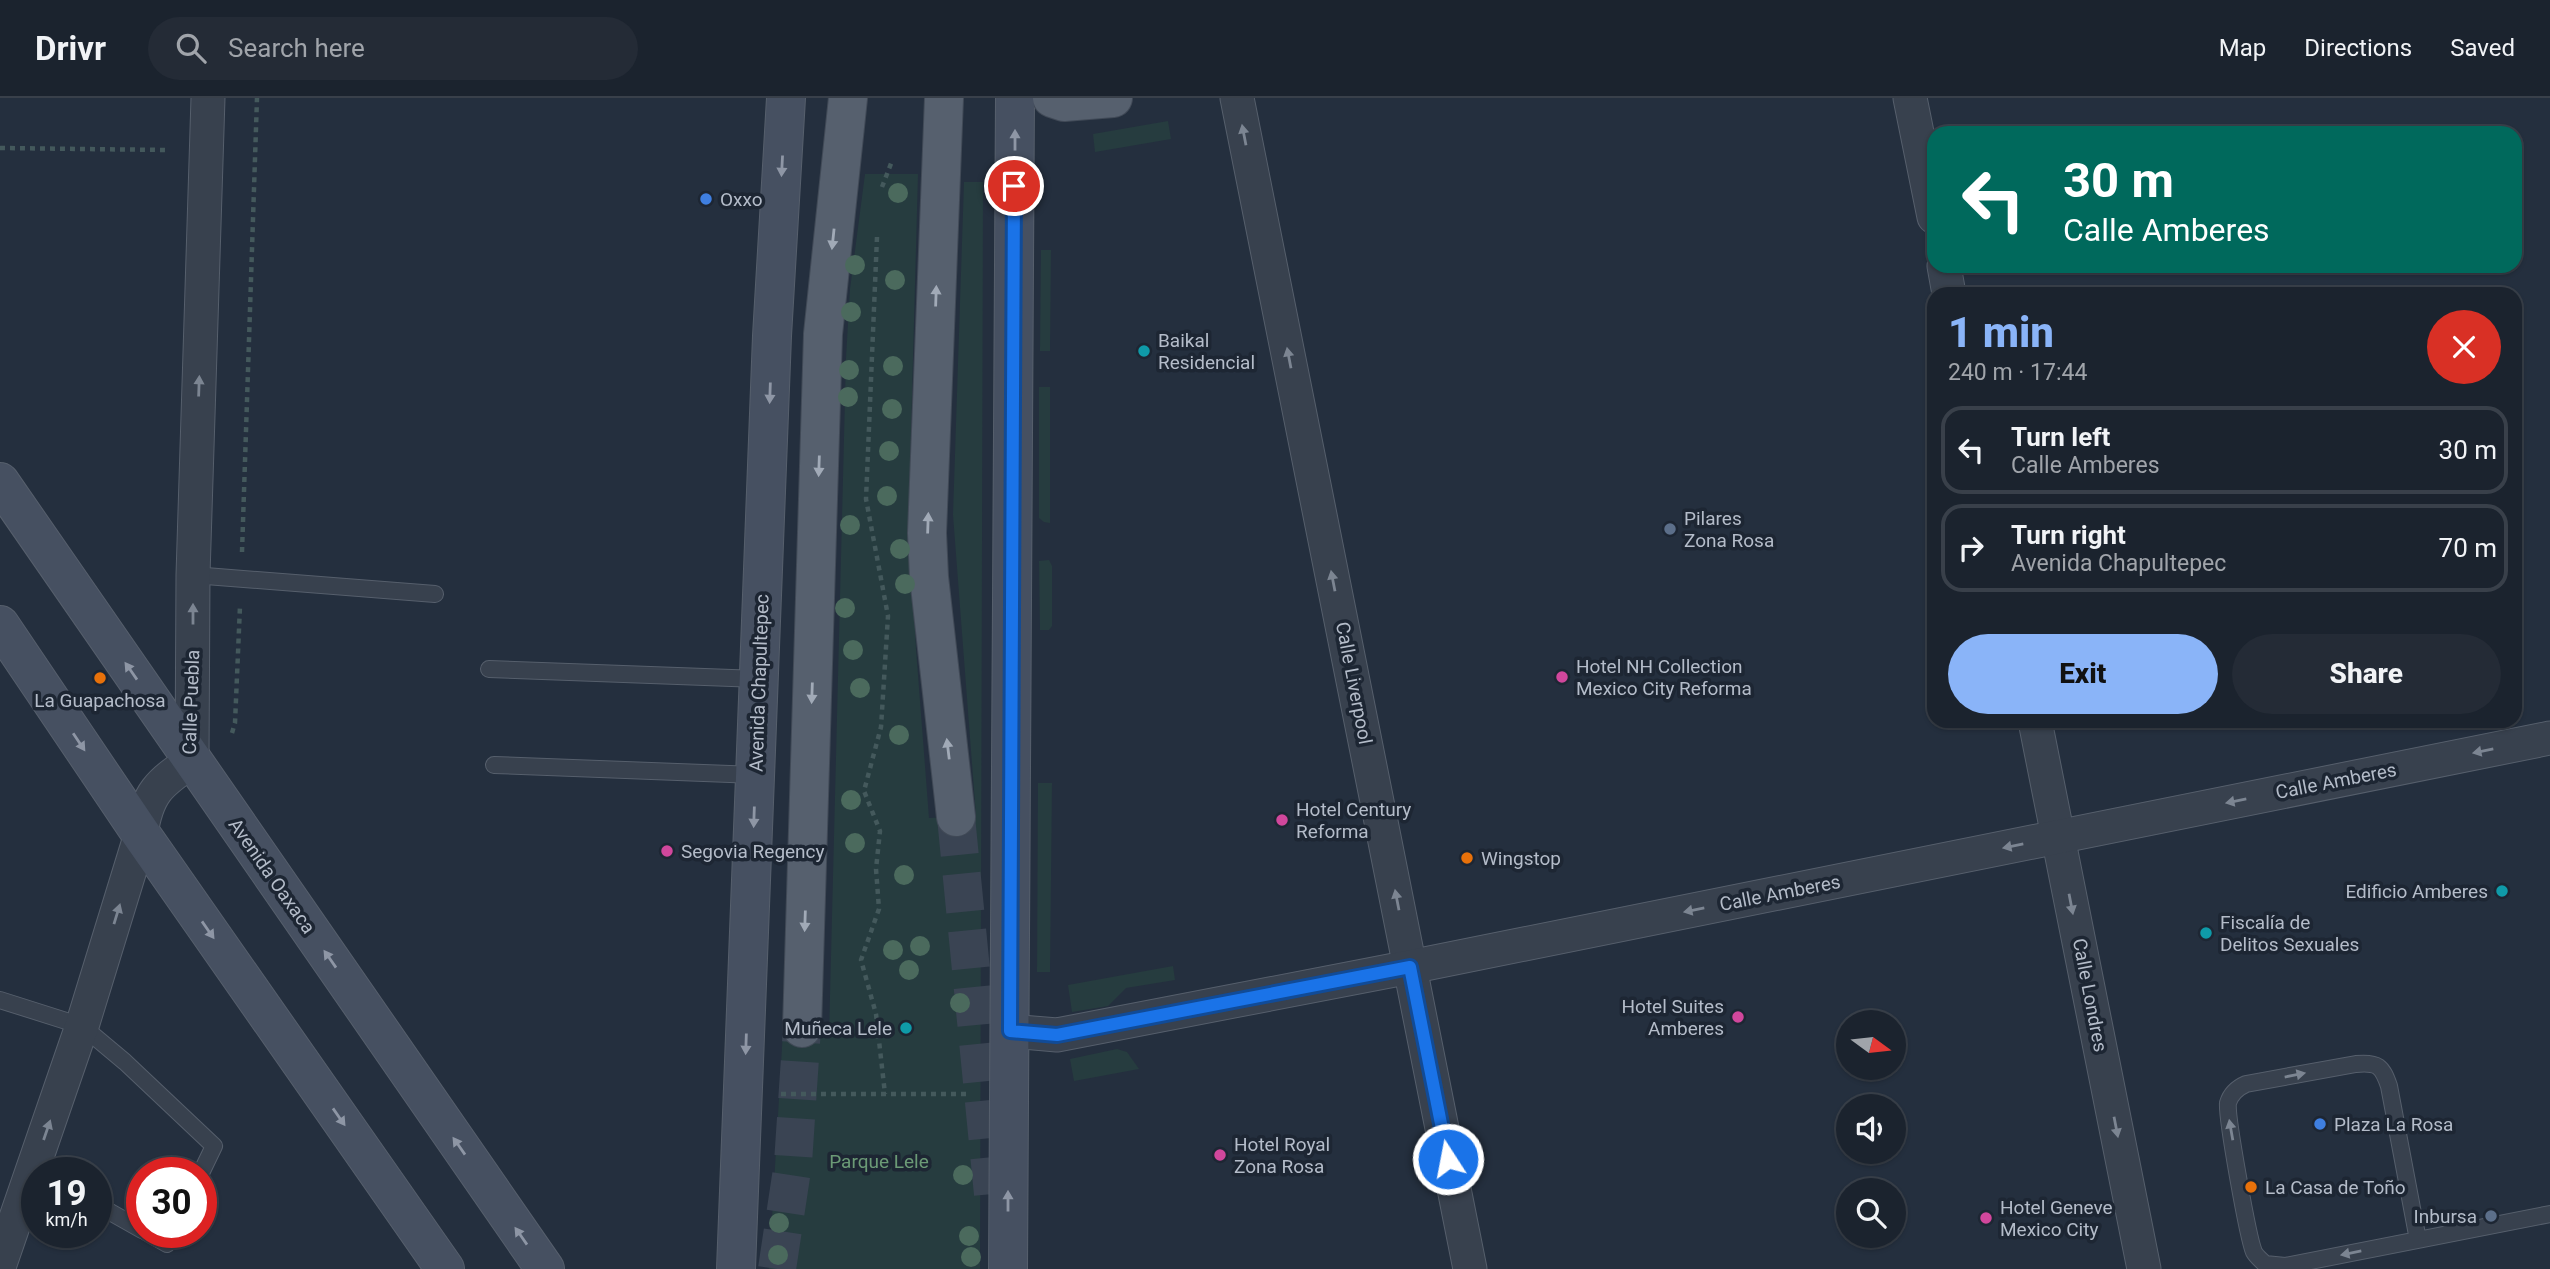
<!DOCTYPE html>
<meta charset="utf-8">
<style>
:root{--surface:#1b232e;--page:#242b36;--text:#f1f3f6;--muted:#a0a4aa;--line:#39404a;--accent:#8ab4f8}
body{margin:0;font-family:Roboto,sans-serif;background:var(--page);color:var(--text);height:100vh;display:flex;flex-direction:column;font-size:26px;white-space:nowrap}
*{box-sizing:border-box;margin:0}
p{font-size:23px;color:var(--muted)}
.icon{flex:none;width:38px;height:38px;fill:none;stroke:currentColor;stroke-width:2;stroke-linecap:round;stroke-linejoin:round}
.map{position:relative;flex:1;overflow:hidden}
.panel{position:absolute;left:1927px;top:189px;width:595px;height:441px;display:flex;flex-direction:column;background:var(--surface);border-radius:21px;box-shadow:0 2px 5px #0004,0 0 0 2px var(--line)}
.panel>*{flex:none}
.top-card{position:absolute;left:1927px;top:28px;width:595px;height:147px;border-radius:21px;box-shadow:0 2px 5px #0004,0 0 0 2px var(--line);background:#00695c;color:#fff;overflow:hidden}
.needle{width:46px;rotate:105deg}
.tools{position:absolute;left:1836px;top:912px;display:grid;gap:14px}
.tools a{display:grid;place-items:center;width:70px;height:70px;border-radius:50%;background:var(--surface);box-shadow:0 2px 5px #0004,0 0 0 2px var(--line);font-size:35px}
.speed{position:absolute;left:21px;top:1059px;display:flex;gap:14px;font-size:35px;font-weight:700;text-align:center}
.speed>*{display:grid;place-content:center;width:91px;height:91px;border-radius:50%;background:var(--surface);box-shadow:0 2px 5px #0004,0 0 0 2px var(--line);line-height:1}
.speed small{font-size:18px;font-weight:400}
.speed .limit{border:10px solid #d22;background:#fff;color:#111}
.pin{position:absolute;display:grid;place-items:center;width:60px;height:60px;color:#fff;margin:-30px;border:4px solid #fff;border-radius:50%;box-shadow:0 2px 7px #0007}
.me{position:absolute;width:77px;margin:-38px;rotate:349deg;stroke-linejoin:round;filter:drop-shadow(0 0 5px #0008)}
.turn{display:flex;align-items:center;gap:24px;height:147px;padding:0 21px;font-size:32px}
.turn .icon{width:91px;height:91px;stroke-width:2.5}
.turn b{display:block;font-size:49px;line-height:60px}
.round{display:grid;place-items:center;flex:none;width:74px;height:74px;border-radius:37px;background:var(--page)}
.overview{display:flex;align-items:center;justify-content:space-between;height:119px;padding:0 21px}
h1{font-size:42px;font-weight:800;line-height:52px;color:var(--accent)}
.primary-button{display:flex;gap:14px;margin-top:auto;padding:14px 21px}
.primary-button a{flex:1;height:80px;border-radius:42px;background:var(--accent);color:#111;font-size:28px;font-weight:800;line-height:80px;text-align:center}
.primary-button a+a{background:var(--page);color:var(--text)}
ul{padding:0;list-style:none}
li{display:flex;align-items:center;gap:21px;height:88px;margin:0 14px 10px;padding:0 7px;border:4px solid var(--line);border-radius:21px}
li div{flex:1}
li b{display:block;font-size:26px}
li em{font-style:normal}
header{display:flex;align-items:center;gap:42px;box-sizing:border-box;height:98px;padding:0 35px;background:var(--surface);border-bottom:2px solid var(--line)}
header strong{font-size:33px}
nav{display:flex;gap:38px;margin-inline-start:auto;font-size:24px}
.search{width:490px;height:63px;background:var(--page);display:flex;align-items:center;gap:18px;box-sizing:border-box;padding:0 24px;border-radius:38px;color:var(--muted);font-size:26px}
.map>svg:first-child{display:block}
.green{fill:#263c3f}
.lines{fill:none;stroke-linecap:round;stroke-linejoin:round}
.primary-tunnel{stroke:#3a4453;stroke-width:38;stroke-dasharray:38 19;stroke-linecap:butt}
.lane-casing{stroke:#565f6c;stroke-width:18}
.street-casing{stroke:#565f6c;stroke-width:35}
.secondary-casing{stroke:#565f6c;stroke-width:40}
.primary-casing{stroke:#414a57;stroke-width:40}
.path{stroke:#44595c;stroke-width:4.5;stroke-dasharray:5 5;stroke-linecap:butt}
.lane{stroke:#38414e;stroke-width:16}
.street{stroke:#38414e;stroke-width:33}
.secondary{stroke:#465061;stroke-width:38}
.primary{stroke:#56606e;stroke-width:38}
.tree{fill:#4b6a5d}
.oneway{fill:#7c8592}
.oneway2{fill:#8e96a5}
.oneway3{fill:#a1aab7}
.route-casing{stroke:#114b97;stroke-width:18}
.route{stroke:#1a73e8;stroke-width:12}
.shop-dot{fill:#3f7fe0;stroke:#1d2633;stroke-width:2.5}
.culture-dot{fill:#0f9aa8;stroke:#1d2633;stroke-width:2.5}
.service-dot{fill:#5c6f8a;stroke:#1d2633;stroke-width:2.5}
.hotel-dot{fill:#d1479c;stroke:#1d2633;stroke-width:2.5}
.food-dot{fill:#e8710a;stroke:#1d2633;stroke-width:2.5}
.labels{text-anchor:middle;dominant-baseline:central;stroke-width:7;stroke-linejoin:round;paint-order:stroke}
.poi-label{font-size:19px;fill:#b4bcc9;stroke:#1d2633;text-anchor:start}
.street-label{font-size:19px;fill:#b4bcc9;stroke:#1d2633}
.park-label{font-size:19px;fill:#6b9a76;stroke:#1d2633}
</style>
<header>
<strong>Drivr</strong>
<div class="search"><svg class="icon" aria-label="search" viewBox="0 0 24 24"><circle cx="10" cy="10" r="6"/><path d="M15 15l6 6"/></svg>Search here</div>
<nav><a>Map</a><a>Directions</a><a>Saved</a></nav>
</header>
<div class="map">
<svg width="2550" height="1171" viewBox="0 0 2550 1171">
<rect width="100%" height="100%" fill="#242f3e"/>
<g class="green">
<polygon points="1168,23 1171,41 1095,54 1093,36"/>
<polygon points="865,76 918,76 909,408 916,551 929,720 976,718 953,417 964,84 983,84 980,1171 769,1171 783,932 829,938 846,260 850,191"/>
<polygon points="1041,152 1051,152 1050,253 1040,253"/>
<polygon points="1039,289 1050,289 1050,425 1044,424 1039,420"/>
<polygon points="1049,462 1052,468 1052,528 1049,532 1040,532 1039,463"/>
<polygon points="1038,685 1052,685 1050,874 1037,874"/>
<polygon points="1173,868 1175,882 1126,890 1108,908 1072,914 1068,887"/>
<polygon points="1117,951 1127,954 1139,971 1074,983 1070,961"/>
</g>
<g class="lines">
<g class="primary-tunnel">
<polyline points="956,719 993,1096"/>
<polyline points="777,1171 793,1065 802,930"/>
</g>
<g class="lane-casing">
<g id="lane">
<polyline points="193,477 435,496"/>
<polyline points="489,571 759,581"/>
<polyline points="494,667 756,677"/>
<polyline points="0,902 82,928 125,964 214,1048 201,1075"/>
<polyline points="96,1106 142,1132"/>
<polyline points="146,1134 167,1146 173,1134"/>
<path d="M2418 1142 2389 988C2382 968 2378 964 2356 966L2246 986C2237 990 2231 995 2228 1005 2226 1017 2248 1140 2254 1154 2256 1158 2261 1162 2265 1166L2285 1168 2550 1116"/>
</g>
</g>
<g class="street-casing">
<g id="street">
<polyline points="1237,0 1470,1171"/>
<polyline points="1910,0 1934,119"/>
<polyline points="1944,168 1949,196"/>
<polyline points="2035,623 2144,1171"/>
<polyline points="1010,933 1057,937 1410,869 2550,640"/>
<path d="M0 1166 82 928 141 736C147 695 159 685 192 663L193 477 208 0"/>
</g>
</g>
<g class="secondary-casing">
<g id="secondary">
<polyline points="0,384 545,1171"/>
<polyline points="0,527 141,736 445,1171"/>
<polyline points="736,1171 772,238 786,0"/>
<polyline points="1008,1171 1015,0"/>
</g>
</g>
<g class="primary-casing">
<g id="primary">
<polyline points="944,0 927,435 929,479 956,719"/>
<polyline points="1052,0 1064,4 1113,0"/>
<polyline points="802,930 823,236 848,0"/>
</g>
</g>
<g class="path">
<polyline points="0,50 167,52 167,50"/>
<polyline points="882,89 892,63"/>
<polyline points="877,139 866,401 888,518 881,629 864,693 880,733 876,771 879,811 861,862 876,916 885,996"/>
<polyline points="242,454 257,0"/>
<polyline points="232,635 235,625 240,508"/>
<polyline points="781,996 971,996"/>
</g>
<use href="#lane" class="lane"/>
<use href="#street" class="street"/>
<use href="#secondary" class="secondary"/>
<use href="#primary" class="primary"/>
</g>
<g class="tree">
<circle cx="898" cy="95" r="10"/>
<circle cx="855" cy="167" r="10"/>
<circle cx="895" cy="182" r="10"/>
<circle cx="851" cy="214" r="10"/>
<circle cx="893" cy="268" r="10"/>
<circle cx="849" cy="272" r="10"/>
<circle cx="848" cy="299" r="10"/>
<circle cx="892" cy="311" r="10"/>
<circle cx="889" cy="353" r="10"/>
<circle cx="887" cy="398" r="10"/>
<circle cx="850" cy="427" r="10"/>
<circle cx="900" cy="451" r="10"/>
<circle cx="905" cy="486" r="10"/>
<circle cx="845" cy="510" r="10"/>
<circle cx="853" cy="552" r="10"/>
<circle cx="860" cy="590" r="10"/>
<circle cx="899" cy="637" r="10"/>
<circle cx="851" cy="702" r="10"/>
<circle cx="855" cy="745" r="10"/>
<circle cx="904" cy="777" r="10"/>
<circle cx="920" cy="848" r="10"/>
<circle cx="893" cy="852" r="10"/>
<circle cx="909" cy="872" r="10"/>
<circle cx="960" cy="905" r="10"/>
<circle cx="963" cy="1077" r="10"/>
<circle cx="779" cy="1125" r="10"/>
<circle cx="969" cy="1138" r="10"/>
<circle cx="778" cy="1157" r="10"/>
<circle cx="971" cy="1159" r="10"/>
</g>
<defs><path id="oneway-solid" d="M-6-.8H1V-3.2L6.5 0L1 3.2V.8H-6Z" transform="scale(1.75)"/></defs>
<g class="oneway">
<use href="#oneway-solid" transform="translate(1244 37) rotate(-101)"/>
<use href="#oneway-solid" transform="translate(1289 260) rotate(-101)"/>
<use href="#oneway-solid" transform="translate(199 288) rotate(-88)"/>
<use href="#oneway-solid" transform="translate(1333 483) rotate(-101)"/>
<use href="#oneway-solid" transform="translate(193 516) rotate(-90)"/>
<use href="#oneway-solid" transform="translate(2483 653) rotate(169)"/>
<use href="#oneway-solid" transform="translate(2236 703) rotate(169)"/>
<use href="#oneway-solid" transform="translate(2013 748) rotate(169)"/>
<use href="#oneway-solid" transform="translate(1397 802) rotate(-101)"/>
<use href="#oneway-solid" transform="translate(2071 806) rotate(79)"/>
<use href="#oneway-solid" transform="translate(1694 812) rotate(169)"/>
<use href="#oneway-solid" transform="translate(117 816) rotate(-73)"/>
<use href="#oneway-solid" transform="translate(2295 977) rotate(-11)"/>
<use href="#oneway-solid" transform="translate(2116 1029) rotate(79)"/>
<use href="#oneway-solid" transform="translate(47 1032) rotate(-71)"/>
<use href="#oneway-solid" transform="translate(2231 1032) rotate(-100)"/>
<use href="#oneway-solid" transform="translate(2351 1155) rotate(169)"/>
</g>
<g class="oneway2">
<use href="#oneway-solid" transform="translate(1015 42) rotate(-90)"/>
<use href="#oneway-solid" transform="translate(782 68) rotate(93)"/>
<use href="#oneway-solid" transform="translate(770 295) rotate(92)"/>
<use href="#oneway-solid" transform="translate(131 573) rotate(-125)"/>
<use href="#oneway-solid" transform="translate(79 644) rotate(56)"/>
<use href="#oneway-solid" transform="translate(754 719) rotate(92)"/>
<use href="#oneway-solid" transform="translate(208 832) rotate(55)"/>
<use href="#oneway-solid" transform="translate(330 861) rotate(-125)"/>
<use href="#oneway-solid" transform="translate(746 946) rotate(92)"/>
<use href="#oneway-solid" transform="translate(339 1019) rotate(55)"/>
<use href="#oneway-solid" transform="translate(459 1048) rotate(-125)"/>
<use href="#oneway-solid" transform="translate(1008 1103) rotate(-90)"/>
<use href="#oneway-solid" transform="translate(521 1138) rotate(-125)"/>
</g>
<g class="oneway3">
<use href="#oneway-solid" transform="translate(833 141) rotate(96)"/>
<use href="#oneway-solid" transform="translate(936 198) rotate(-88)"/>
<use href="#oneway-solid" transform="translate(819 368) rotate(92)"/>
<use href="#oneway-solid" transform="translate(928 425) rotate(-88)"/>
<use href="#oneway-solid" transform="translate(812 595) rotate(92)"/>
<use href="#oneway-solid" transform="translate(948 651) rotate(-97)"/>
<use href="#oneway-solid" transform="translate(805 823) rotate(92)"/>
</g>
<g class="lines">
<g class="route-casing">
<polyline id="route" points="1014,88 1010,933 1057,937 1410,869 1448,1061"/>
</g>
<use href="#route" class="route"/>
</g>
<g class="shop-dot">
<circle cx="706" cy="101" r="7"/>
<circle cx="2320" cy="1026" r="7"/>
</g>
<g class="culture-dot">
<circle cx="1144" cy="253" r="7"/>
<circle cx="2502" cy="793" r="7"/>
<circle cx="2206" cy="835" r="7"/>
<circle cx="906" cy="930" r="7"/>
</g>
<g class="service-dot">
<circle cx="1670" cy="431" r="7"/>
<circle cx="2491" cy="1118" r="7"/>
</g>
<g class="hotel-dot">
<circle cx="1562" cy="579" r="7"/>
<circle cx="1282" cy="722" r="7"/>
<circle cx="667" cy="753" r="7"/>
<circle cx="1738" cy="919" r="7"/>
<circle cx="1220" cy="1057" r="7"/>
<circle cx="1986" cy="1120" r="7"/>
</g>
<g class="food-dot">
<circle cx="100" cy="580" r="7"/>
<circle cx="1467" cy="760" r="7"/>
<circle cx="2251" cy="1089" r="7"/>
</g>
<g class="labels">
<g class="poi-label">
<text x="720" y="101">Oxxo</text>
<text x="1158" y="242">Baikal<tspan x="1158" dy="22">Residencial</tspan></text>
<text x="1684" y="420">Pilares<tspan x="1684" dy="22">Zona Rosa</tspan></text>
<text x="1576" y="568">Hotel NH Collection<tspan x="1576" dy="22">Mexico City Reforma</tspan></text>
<text x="100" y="602" text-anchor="middle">La Guapachosa</text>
<text x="1296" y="711">Hotel Century<tspan x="1296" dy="22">Reforma</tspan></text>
<text x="681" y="753">Segovia Regency</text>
<text x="1481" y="760">Wingstop</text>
<text x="2488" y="793" text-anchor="end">Edificio Amberes</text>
<text x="2220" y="824">Fiscalía de<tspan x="2220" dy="22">Delitos Sexuales</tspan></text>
<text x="1724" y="908" text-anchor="end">Hotel Suites<tspan x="1724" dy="22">Amberes</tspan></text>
<text x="892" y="930" text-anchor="end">Muñeca Lele</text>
<text x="2334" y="1026">Plaza La Rosa</text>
<text x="1234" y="1046">Hotel Royal<tspan x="1234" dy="22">Zona Rosa</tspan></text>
<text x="2265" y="1089">La Casa de Toño</text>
<text x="2000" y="1109">Hotel Geneve<tspan x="2000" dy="22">Mexico City</tspan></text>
<text x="2477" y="1118" text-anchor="end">Inbursa</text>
</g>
<g class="street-label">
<text transform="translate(759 585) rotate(-88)">Avenida Chapultepec</text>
<text transform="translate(1354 585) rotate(79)">Calle Liverpool</text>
<text transform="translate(191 604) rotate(-88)">Calle Puebla</text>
<text transform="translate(2336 683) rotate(-11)">Calle Amberes</text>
<text transform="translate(272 778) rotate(55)">Avenida Oaxaca</text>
<text transform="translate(1780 795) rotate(-11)">Calle Amberes</text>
<text transform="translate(2090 897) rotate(79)">Calle Londres</text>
</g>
<g class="park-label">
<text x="879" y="1063">Parque Lele</text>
</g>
</g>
</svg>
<div class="tools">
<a><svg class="needle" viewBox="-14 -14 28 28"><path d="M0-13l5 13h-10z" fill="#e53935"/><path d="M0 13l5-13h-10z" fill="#a0a4aa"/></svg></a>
<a><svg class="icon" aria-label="sound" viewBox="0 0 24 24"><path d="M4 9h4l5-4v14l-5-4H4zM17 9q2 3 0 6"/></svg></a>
<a><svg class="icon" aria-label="search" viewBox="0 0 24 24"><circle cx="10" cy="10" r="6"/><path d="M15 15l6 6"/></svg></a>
</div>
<div class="speed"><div>19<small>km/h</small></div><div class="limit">30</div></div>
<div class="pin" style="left:1014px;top:88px;background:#d93025"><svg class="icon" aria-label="arrive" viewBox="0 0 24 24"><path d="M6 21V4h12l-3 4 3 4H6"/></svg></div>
<svg class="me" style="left:1448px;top:1061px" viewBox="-20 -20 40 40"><circle r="17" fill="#1a73e8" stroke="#fff" stroke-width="3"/><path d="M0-11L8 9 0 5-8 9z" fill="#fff"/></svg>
<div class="top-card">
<div class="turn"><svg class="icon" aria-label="left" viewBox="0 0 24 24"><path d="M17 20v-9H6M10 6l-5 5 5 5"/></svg><div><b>30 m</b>Calle Amberes</div></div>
</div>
<section class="panel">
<div class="overview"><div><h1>1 min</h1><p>240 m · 17:44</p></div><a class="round" style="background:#d93025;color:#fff"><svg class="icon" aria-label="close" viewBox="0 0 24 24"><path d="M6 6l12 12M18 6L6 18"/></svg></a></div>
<ul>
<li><svg class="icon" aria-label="left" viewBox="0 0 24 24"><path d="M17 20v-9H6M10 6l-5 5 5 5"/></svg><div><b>Turn left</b><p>Calle Amberes</p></div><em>30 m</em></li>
<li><svg class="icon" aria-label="right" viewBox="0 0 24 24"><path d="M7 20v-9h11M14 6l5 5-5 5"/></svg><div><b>Turn right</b><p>Avenida Chapultepec</p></div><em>70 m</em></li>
</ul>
<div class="primary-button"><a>Exit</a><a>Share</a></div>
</section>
</div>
